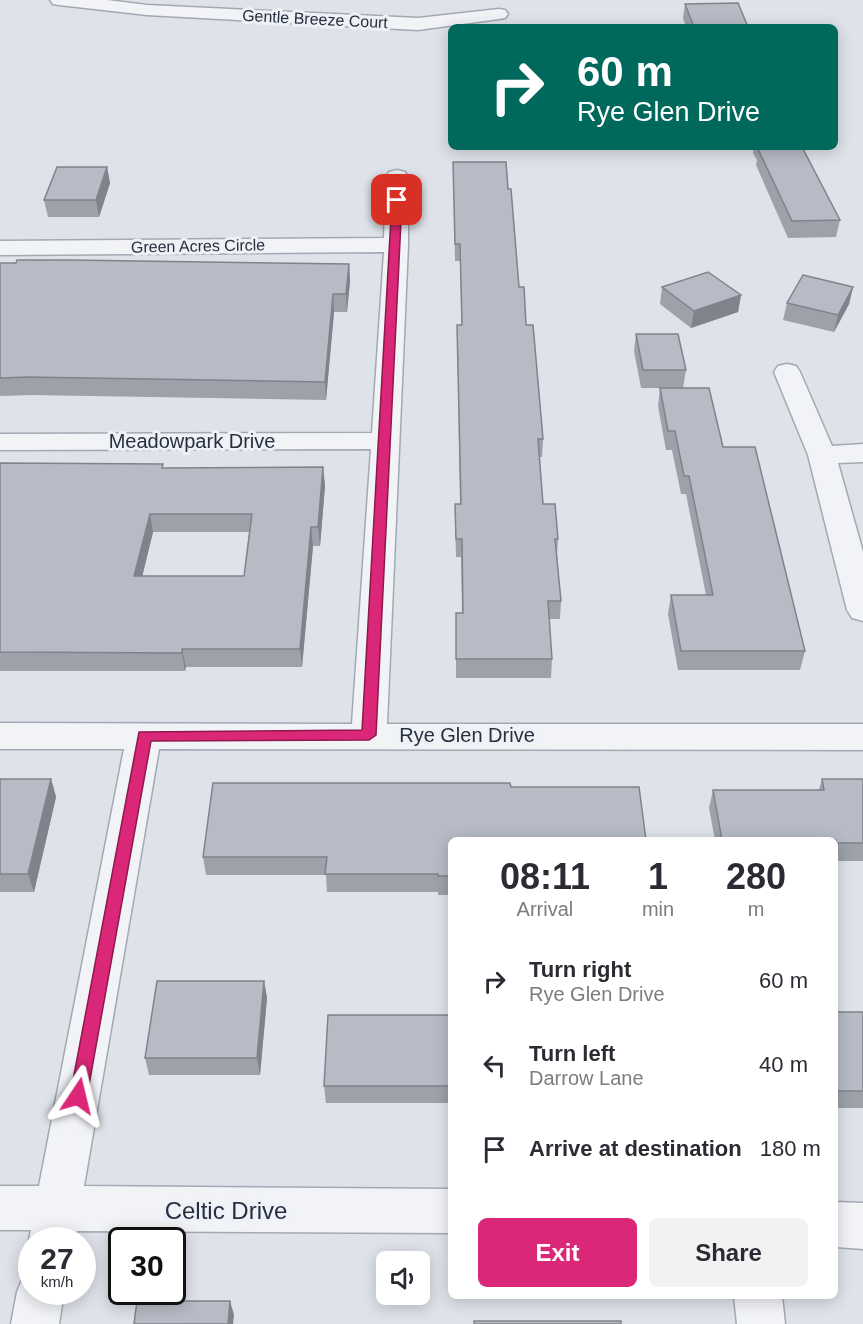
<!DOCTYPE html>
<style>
:root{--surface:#fff;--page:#f2f2f3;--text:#2b2b33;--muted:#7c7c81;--accent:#db2777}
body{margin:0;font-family:Helvetica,sans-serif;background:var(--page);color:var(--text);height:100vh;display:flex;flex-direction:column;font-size:22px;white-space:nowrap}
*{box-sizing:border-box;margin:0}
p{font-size:20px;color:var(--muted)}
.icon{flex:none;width:33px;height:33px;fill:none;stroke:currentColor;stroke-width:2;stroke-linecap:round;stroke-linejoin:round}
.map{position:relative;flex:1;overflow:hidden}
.details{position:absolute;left:448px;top:837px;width:390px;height:462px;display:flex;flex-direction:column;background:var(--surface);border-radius:9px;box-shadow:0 3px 15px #0003}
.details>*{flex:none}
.top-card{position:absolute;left:448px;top:24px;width:390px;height:126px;border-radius:9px;box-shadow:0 3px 15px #0003;background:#00695c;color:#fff;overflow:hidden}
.tools{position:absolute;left:376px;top:1251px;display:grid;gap:12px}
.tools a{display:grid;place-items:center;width:54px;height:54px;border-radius:9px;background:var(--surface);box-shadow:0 3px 15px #0003;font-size:30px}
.speed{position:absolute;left:18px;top:1227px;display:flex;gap:12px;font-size:30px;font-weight:700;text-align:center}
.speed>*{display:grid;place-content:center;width:78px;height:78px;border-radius:50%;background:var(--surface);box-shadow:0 3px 15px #0003;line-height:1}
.speed small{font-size:15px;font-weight:400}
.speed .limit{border:3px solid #111;border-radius:9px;background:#fff;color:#111}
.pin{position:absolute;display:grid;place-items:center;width:51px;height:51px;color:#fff;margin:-26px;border-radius:12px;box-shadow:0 3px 9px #0006}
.me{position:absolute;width:66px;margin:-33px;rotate:10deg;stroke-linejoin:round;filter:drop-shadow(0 0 4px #0008)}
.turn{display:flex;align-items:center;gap:21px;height:126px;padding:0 30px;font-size:27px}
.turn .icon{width:78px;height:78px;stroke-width:2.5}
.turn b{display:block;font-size:42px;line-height:51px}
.eta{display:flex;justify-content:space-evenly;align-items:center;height:102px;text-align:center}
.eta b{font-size:36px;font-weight:800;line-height:42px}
.action{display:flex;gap:12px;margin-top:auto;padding:12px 30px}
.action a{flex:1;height:69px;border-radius:9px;background:var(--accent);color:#fff;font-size:24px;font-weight:800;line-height:69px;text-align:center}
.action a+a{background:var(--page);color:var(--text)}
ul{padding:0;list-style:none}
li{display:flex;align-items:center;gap:18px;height:84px;padding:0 30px}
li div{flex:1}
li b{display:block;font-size:22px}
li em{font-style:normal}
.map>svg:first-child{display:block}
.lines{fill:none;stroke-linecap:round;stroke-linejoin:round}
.minor-casing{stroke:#a3a9b3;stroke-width:3}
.minor{fill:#f1f3f7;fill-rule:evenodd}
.wall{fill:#9da1aa;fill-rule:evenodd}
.shaded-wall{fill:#7f838b}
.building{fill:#b6bbc6;stroke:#7f838b;stroke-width:1.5;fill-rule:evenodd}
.route{fill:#db2777;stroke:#8e194d;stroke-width:1.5}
.labels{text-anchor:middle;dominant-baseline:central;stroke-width:6;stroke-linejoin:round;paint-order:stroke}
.far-street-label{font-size:16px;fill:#272f40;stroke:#eef1f6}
.street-label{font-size:20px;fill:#272f40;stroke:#eef1f6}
.near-street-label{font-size:24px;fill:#272f40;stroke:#eef1f6}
</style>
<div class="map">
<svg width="863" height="1324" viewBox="0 0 863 1324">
<rect width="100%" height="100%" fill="#dee2e9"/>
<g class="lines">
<g class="minor-casing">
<g id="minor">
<polygon points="50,0 107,0 147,5 418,18 499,9 505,10 508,14 505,18 499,19 418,30 147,15 59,5 53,4"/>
<polygon points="397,170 405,172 408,177 408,245 387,724 863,724 863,750 159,749 84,1186 452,1189 452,1233 77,1231 75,1240 32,1240 32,1246 29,1240 31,1230 0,1230 0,1186 39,1186 124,749 0,749 0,723 352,724 371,449 0,450 0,434 372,433 384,252 0,255 0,241 384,238 386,177 389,172"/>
<polygon points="787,364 796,366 800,372 832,446 863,444 863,462 838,463 863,552 863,621 852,618 847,610 808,455 774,372 778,366"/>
<polygon points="836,1202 863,1203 863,1249 836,1247"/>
<polygon points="32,1272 32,1292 64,1292 59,1324 11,1324 17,1292 24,1275"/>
<polygon points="734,1296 782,1296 785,1324 737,1324"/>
</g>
</g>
<use href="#minor" class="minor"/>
</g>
<g class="wall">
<polygon points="685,4 748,27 686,27 683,18"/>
<polygon points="754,147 802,147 840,220 836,237 788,238 756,165 757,160 753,153"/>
<polygon points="453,162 508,189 519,287 543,439 542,457 539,457 543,504 558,539 557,554 561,601 560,619 549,619 552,659 551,678 456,678 456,613 462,613 461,557 456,557 455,522 455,504 460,504 457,325 462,325 460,261 455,261"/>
<polygon points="107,167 110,183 99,217 48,217 44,200"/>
<polygon points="0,263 349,264 350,281 347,312 334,312 326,400 31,395 0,396"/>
<polygon points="662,287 741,295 738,312 691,328 660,304"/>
<polygon points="853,287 849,304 834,332 783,320 787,303"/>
<polygon points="636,334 686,370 683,388 641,388 634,351"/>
<polygon points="660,388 723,447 805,651 800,670 678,670 668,614 671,595 706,595 686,494 681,494 672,450 666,450 658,406"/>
<path d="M0 463 164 468 323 467 325 486 320 546H313L302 667H186L185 671H0ZM153 532H249L244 576H142Z"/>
<polygon points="0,779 51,779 56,797 34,892 0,892"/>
<polygon points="822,779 863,779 863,861 836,861 836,840 715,840 709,808 713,790 819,790"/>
<polygon points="452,840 452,895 438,895 438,892 327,892 326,875 206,875 203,857"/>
<polygon points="264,981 267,998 260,1075 149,1075 145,1058"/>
<rect x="836" y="1012" width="27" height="96"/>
<polygon points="452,1015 452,1103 326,1103 324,1086"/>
</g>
<g class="shaded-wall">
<polygon points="107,167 110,183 99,217 96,200"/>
<polygon points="349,264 350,281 347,312 346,294"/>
<polygon points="853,287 849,304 834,332 838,315"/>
<polygon points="333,294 334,312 326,400 325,382"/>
<polygon points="741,295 738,312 691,328 694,311"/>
<polygon points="323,467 325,486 320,546 318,527"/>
<polygon points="150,514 153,532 138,594 134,576"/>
<polygon points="311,527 313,546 302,667 300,649"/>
<polygon points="182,649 186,667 185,671 182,653"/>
<polygon points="51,779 56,797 34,892 28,874"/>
<polygon points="264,981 267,998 260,1075 257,1058"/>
<polygon points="230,1301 234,1315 233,1324 228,1324"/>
</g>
<g class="building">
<polygon points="738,3 748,27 694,27 685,4"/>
<polygon points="761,147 802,147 840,220 792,221 758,149 762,149"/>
<polygon points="453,162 506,162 508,189 511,189 519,287 524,287 526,325 533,325 543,439 538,439 543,504 555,504 558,539 555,539 561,601 548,601 552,659 456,659 456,613 463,613 462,539 456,539 455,504 461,504 457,325 462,325 460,244 455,244"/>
<polygon points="57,167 107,167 96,200 44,200"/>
<polygon points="17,260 71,260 349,264 346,294 333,294 325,382 27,377 0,378 0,263 16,263"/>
<polygon points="708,272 741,295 694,311 662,287"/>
<polygon points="803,275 853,287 838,315 787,303"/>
<polygon points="636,334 678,334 686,370 643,370"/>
<polygon points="660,388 709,388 723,447 755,447 805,651 681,651 671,595 713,595 689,476 684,476 675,431 668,431"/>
<path d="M0 463 163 464 162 468 323 467 318 527H311L300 649H182V653L0 652ZM150 514H252L244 576H134Z"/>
<polygon points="0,779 51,779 28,874 0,874"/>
<polygon points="822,779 863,779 863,843 836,843 836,840 722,840 713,790 824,790"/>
<polygon points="213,783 510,783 511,787 639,787 646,840 452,840 452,876 438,876 438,874 325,874 327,857 203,857"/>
<polygon points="157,981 264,981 257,1058 145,1058"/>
<rect x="836" y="1012" width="27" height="79"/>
<polygon points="328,1015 452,1015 452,1086 324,1086"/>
<polygon points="137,1301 230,1301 228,1324 134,1324"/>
<rect x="474" y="1321" width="147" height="3"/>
</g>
<polygon class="route" points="397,197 402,200 376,735 369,740 151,741 87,1096 85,1102 78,1104 72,1102 70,1096 139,732 362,730 392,200"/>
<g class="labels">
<g class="far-street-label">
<text transform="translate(315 19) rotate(3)">Gentle Breeze Court</text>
<text transform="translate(198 246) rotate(-1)">Green Acres Circle</text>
</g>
<g class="street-label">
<text x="192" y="441">Meadowpark Drive</text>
<text x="467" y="735">Rye Glen Drive</text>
</g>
<g class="near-street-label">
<text x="226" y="1210">Celtic Drive</text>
</g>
</g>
</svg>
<div class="tools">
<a><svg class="icon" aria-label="sound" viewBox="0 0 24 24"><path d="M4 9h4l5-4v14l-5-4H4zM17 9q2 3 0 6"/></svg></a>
</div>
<div class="speed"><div>27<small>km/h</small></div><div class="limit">30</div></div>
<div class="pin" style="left:397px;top:200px;background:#d93025"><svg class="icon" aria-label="arrive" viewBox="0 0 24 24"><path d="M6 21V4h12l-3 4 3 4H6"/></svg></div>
<svg class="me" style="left:78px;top:1096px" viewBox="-20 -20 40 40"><path d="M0-17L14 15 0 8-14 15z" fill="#db2777" stroke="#fff" stroke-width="4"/></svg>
<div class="top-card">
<div class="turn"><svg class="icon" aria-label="right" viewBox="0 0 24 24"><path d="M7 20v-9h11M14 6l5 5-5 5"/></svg><div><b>60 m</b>Rye Glen Drive</div></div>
</div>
<section class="details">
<div class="eta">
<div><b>08:11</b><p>Arrival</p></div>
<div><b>1</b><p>min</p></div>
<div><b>280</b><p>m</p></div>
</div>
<ul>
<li><svg class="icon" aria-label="right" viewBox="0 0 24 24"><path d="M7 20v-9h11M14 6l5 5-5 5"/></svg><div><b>Turn right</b><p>Rye Glen Drive</p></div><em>60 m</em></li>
<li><svg class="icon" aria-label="left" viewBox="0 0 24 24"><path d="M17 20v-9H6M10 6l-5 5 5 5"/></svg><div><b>Turn left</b><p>Darrow Lane</p></div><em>40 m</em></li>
<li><svg class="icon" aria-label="arrive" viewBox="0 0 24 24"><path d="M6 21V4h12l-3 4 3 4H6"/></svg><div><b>Arrive at destination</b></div><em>180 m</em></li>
</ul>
<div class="action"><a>Exit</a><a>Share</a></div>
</section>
</div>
